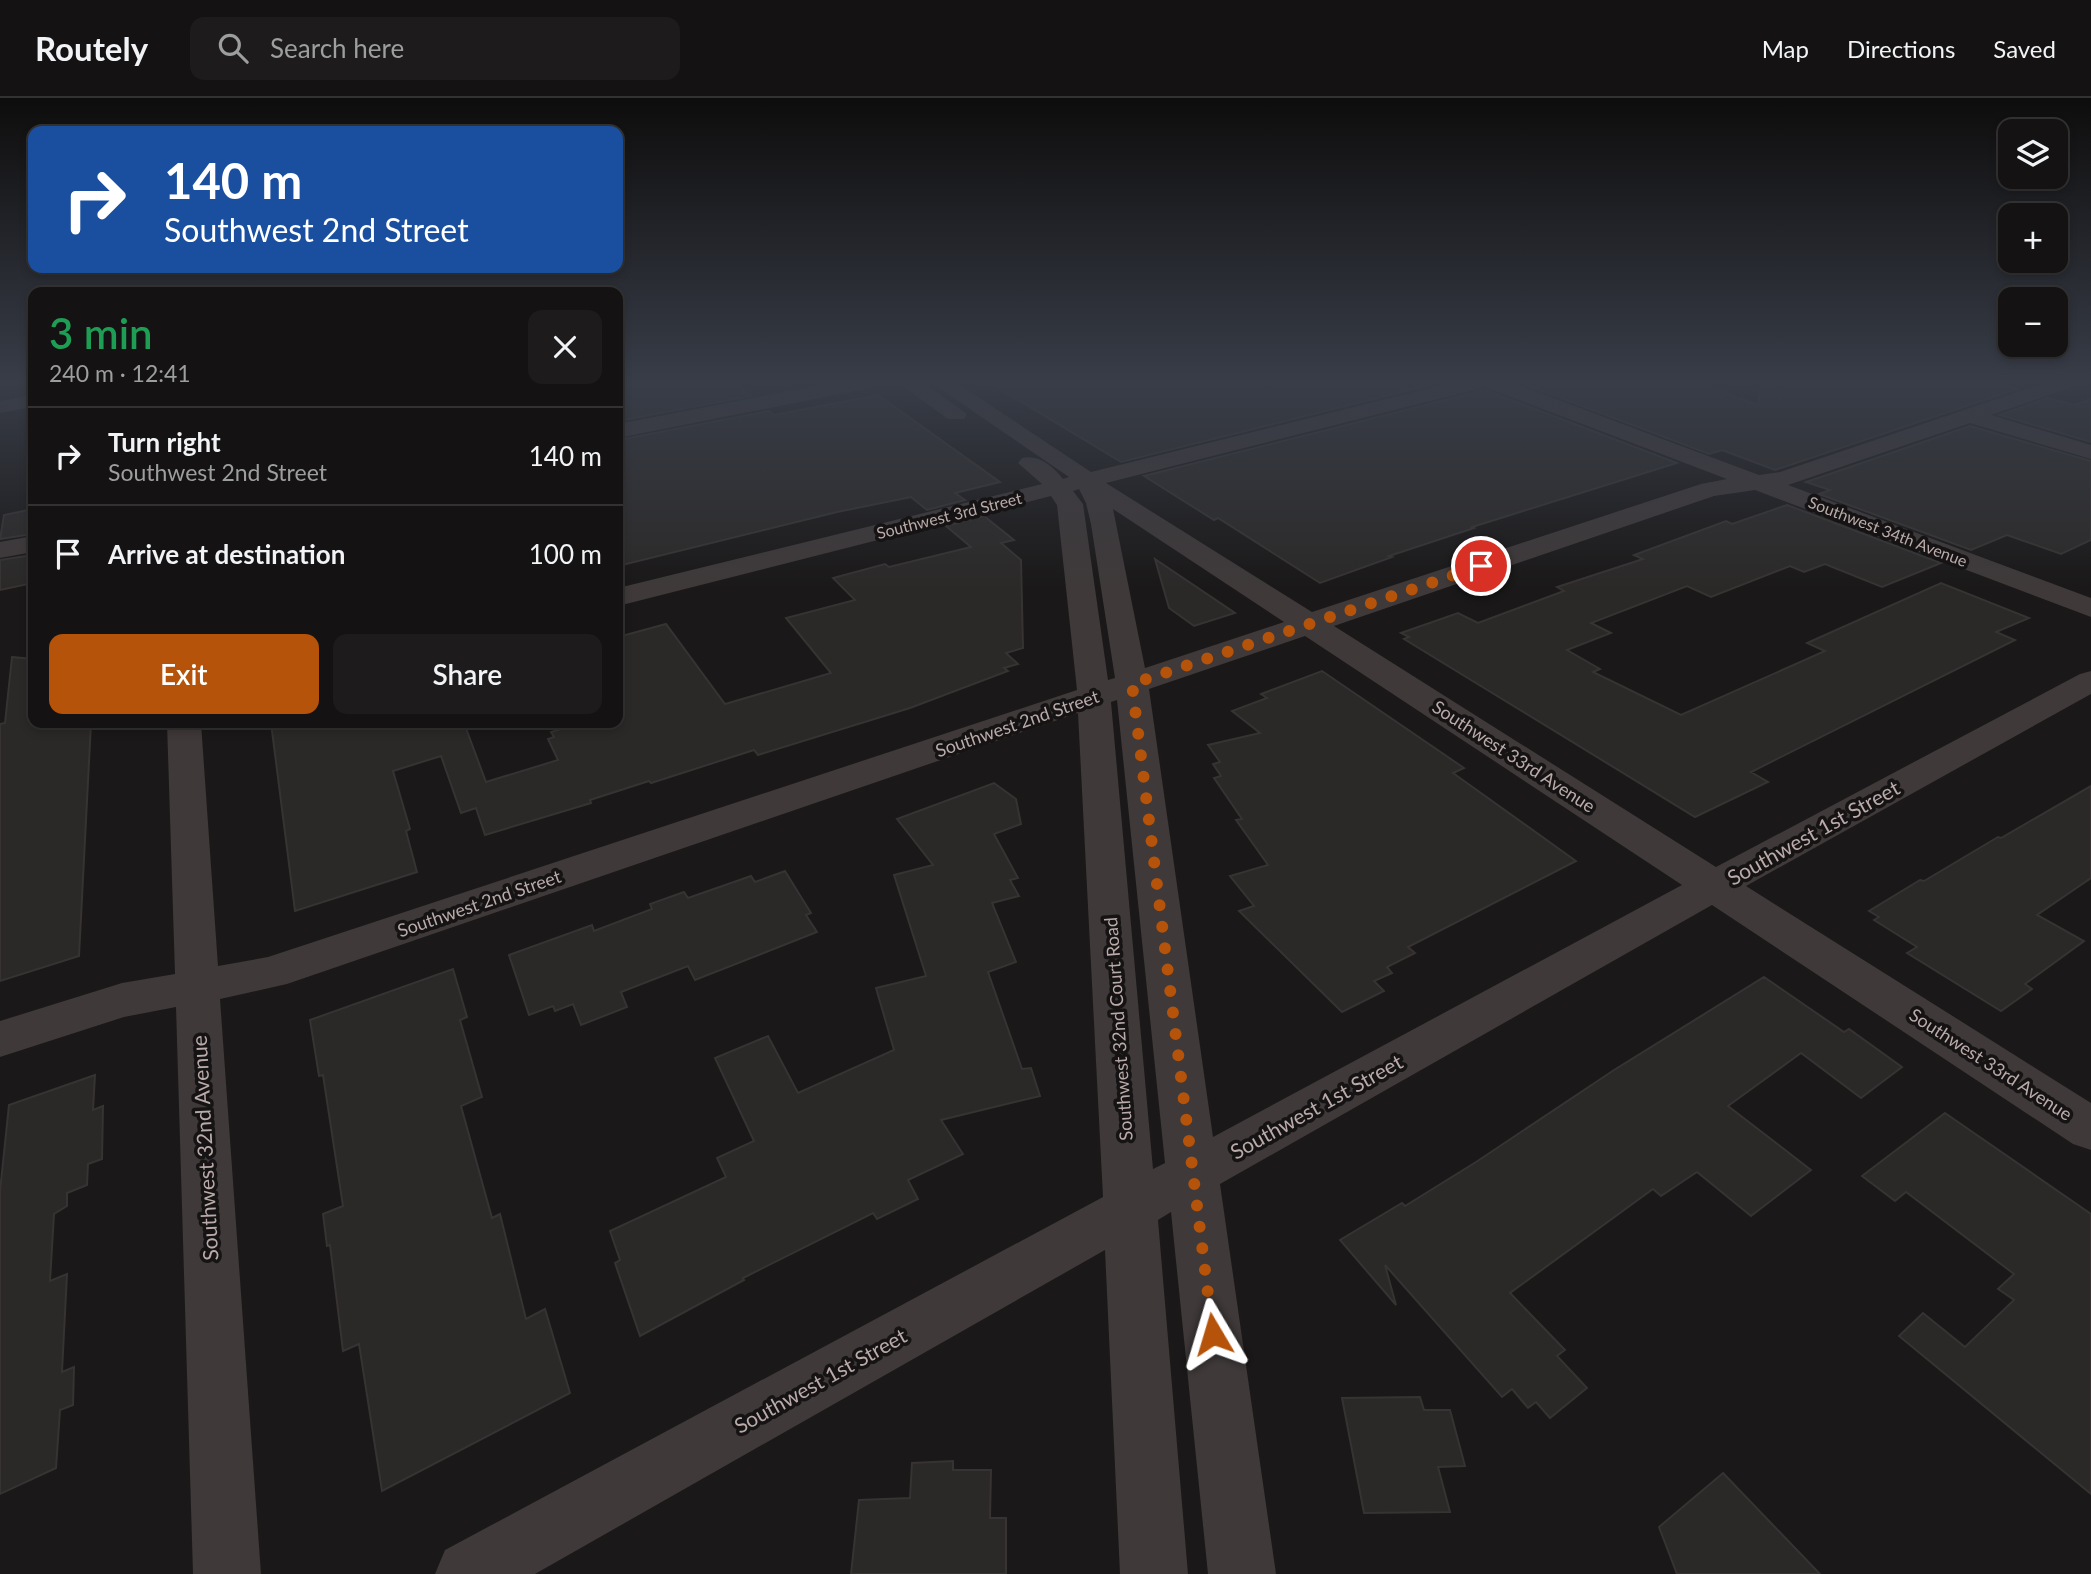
<!DOCTYPE html>
<meta charset="utf-8">
<style>
:root{--surface:#141212;--page:#1d1b1b;--text:#f1f3f6;--muted:#9d9e9f;--line:#333232;--accent:#b45309}
body{margin:0;font-family:Lato,sans-serif;background:var(--page);color:var(--text);height:100vh;display:flex;flex-direction:column;font-size:26px;white-space:nowrap}
*{box-sizing:border-box;margin:0}
p{font-size:23px;color:var(--muted)}
.icon{flex:none;width:38px;height:38px;fill:none;stroke:currentColor;stroke-width:2;stroke-linecap:round;stroke-linejoin:round}
.map{position:relative;flex:1;overflow:hidden}
.side{position:absolute;left:28px;top:189px;width:595px;height:441px;display:flex;flex-direction:column;background:var(--surface);border-radius:14px;box-shadow:0 4px 10px #0003,0 0 0 2px var(--line)}
.side>*{flex:none}
.guide{position:absolute;left:28px;top:28px;width:595px;height:147px;border-radius:14px;box-shadow:0 4px 10px #0003,0 0 0 2px var(--line);background:#1a4fa0;color:#fff;overflow:hidden}
.tools{position:absolute;left:1998px;top:21px;display:grid;gap:14px}
.tools a{display:grid;place-items:center;width:70px;height:70px;border-radius:14px;background:var(--surface);box-shadow:0 4px 10px #0003,0 0 0 2px var(--line);font-size:35px}
.pin{position:absolute;display:grid;place-items:center;width:60px;height:60px;color:#fff;margin:-30px;border:4px solid #fff;border-radius:50%;box-shadow:0 2px 7px #0007}
.me{position:absolute;width:77px;margin:-38px;rotate:353deg;stroke-linejoin:round;filter:drop-shadow(0 0 5px #0008)}
.turn{display:flex;align-items:center;gap:24px;height:147px;padding:0 21px;font-size:32px}
.turn .icon{width:91px;height:91px;stroke-width:2.5}
.turn b{display:block;font-size:49px;line-height:60px}
.round{display:grid;place-items:center;flex:none;width:74px;height:74px;border-radius:14px;background:var(--page)}
.head{display:flex;align-items:center;justify-content:space-between;height:119px;padding:0 21px}
h1{font-size:42px;font-weight:600;line-height:52px;color:#1e9e55}
.primary-button{display:flex;gap:14px;margin-top:auto;padding:14px 21px}
.primary-button a{flex:1;height:80px;border-radius:14px;background:var(--accent);color:#fff;font-size:28px;font-weight:600;line-height:80px;text-align:center}
.primary-button a+a{background:var(--page);color:var(--text)}
ul{padding:0;list-style:none}
li{display:flex;align-items:center;gap:21px;height:98px;padding:0 21px;border-top:2px solid var(--line)}
li div{flex:1}
li b{display:block;font-size:26px}
li em{font-style:normal}
header{display:flex;align-items:center;gap:42px;box-sizing:border-box;height:98px;padding:0 35px;background:var(--surface);border-bottom:2px solid var(--line)}
header strong{font-size:33px}
nav{display:flex;gap:38px;margin-inline-start:auto;font-size:24px}
.search{width:490px;height:63px;background:var(--page);display:flex;align-items:center;gap:18px;box-sizing:border-box;padding:0 24px;border-radius:14px;color:var(--muted);font-size:26px}
.map>svg:first-child{display:block}
.building{fill:#2b2928;stroke:#363332;stroke-width:2}
.lines{fill:none;stroke-linecap:round;stroke-linejoin:round}
.minor{fill:#3f3939;fill-rule:evenodd}
.route{stroke:#b45309;stroke-width:12;stroke-dasharray:0 21.6}
.labels{text-anchor:middle;dominant-baseline:central;stroke-width:7;stroke-linejoin:round;paint-order:stroke}
.far-street-label{font-size:16px;fill:#baaaaa;stroke:#151313}
.street-label{font-size:18px;fill:#baaaaa;stroke:#151313}
.near-street-label{font-size:21px;fill:#baaaaa;stroke:#151313}
</style>
<header>
<strong>Routely</strong>
<div class="search"><svg class="icon" aria-label="search" viewBox="0 0 24 24"><circle cx="10" cy="10" r="6"/><path d="M15 15l6 6"/></svg>Search here</div>
<nav><a>Map</a><a>Directions</a><a>Saved</a></nav>
</header>
<div class="map">
<svg width="2091" height="1476" viewBox="0 0 2091 1476">
<rect width="100%" height="100%" fill="#1a1818"/>
<g class="building">
<polygon points="646,283 731,283 751,298 618,323 618,288"/>
<polygon points="987,283 1446,283 1121,364"/>
<polygon points="1516,283 1690,283 1758,307 1761,283 1988,283 2017,291 1775,372 1722,352 1709,356"/>
<polygon points="1485,292 1677,365 1472,429 1474,430 1389,458 1392,459 1320,485 1218,420 1214,422 1144,378"/>
<polygon points="878,297 1000,384 955,395 965,402 927,412 911,399 837,414 618,468 618,342 769,313 774,317"/>
<polygon points="2048,300 2074,307 2091,301 2091,344 2000,317"/>
<polygon points="1970,328 2091,363 2091,442 2061,456 2007,437 1971,452 1819,396 1830,392 1806,384"/>
<polygon points="1787,407 1941,465 1882,489 1825,466 1804,474 1790,468 1711,499 1687,488 1591,525 1611,535 1567,552 1600,571 1593,574 1681,617 1825,553 1807,545 1941,485 2029,520 1996,534 2015,542 1751,674 1768,684 1695,719 1404,541 1409,539 1401,535 1458,515 1478,525 1564,493 1557,489 1643,461 1634,457 1726,423 1732,426"/>
<polygon points="33,411 33,436 0,441 4,417"/>
<polygon points="984,418 1014,442 1001,445 1021,462 1023,550 1006,555 1018,566 1004,570 1008,573 910,610 758,657 754,652 651,685 649,683 590,702 591,705 485,737 476,710 461,715 441,658 393,673 410,731 406,733 417,774 295,813 271,625 464,625 486,684 558,662 548,641 554,639 551,634 582,625 618,625 618,539 666,526 725,606 831,575 786,520 855,502 833,480 885,466 889,469 971,449 946,428"/>
<polygon points="33,457 33,485 0,492 0,462"/>
<polygon points="1155,461 1235,515 1194,528 1169,510"/>
<polygon points="12,559 33,561 33,625 91,625 79,858 0,883 0,626 5,625"/>
<polygon points="1322,573 1464,670 1453,675 1576,763 1408,849 1415,855 1387,869 1392,875 1374,883 1384,893 1342,914 1239,813 1254,808 1230,778 1268,767 1236,722 1242,721 1214,680 1221,678 1213,666 1220,664 1208,647 1260,635 1232,613 1267,600 1261,596"/>
<polygon points="994,685 1016,701 1021,726 994,736 1018,780 1010,782 1019,798 992,805 1016,864 988,874 1022,971 1031,970 1040,998 941,1022 963,1056 908,1082 918,1101 877,1121 873,1115 743,1180 744,1182 640,1238 615,1165 620,1162 610,1133 726,1079 717,1060 754,1043 715,960 768,938 798,995 894,952 876,890 926,878 894,777 933,767 897,721"/>
<polygon points="2091,688 2091,780 2037,817 2084,843 2025,886 2032,891 2001,913 1907,855 1917,849 1874,822 1879,819 1869,813 1920,782 1924,783 1998,739 2001,740"/>
<polygon points="785,773 811,815 806,817 817,834 695,882 688,868 621,894 627,909 581,927 573,906 555,913 553,908 529,917 509,857 592,827 594,833 652,811 650,806 684,794 688,800 751,778 755,784"/>
<polygon points="453,871 467,919 460,922 482,999 461,1008 492,1120 500,1116 526,1221 545,1211 570,1295 382,1393 359,1246 343,1253 330,1147 327,1148 323,1116 343,1108 323,977 319,978 310,922"/>
<polygon points="1764,879 1844,934 1849,931 1902,969 1861,1000 1801,955 1728,1008 1811,1072 1751,1118 1697,1074 1661,1098 1653,1091 1510,1195 1565,1252 1557,1258 1587,1290 1550,1320 1536,1304 1528,1310 1512,1291 1502,1299 1385,1167 1396,1207 1340,1142 1402,1105 1405,1108 1476,1064 1614,972"/>
<polygon points="95,977 93,1012 103,1008 102,1061 88,1066 87,1087 67,1095 67,1108 54,1116 50,1183 67,1176 62,1274 74,1269 73,1307 60,1312 56,1370 0,1396 0,1093 9,1007"/>
<polygon points="1945,1015 2091,1116 2091,1396 1899,1238 1923,1215 1965,1249 2014,1202 1998,1191 2014,1176 1906,1094 1895,1103 1862,1078"/>
<polygon points="1420,1299 1424,1312 1450,1312 1465,1368 1438,1369 1450,1414 1364,1415 1342,1300"/>
<polygon points="953,1363 953,1372 991,1372 990,1420 1006,1420 1006,1476 851,1476 859,1402 910,1400 912,1365"/>
<polygon points="1723,1375 1820,1476 1677,1476 1659,1429"/>
</g>
<g class="lines">
<g class="minor">
<polygon points="841,283 885,283 875,289 618,340 618,326"/>
<polygon points="896,283 921,283 967,316 964,321 948,321"/>
<path d="M929 283H954L1091 374 1459 283H1507L1759 377 1780 374 2050 283H2081L2078 287 1991 317 2091 347V361L1970 325 1788 387 2091 500V519L1755 392 1714 398 1334 528 1716 769 2080 576 2091 573V596L1746 788 2091 1005V1052L2073 1046 1712 807 1220 1086 1276 1476H1208L1171 1114 1158 1122 1188 1476H1120L1105 1152 535 1476H435L445 1452 1103 1099 1078 615 287 886 220 901 261 1476H193L176 909 124 919 0 959V923L122 885 175 876 167 625H201L218 868 268 859 1077 592 1057 407 1051 398 618 508V490L1042 386 1018 365 1022 360C1039 356 1053 368 1063 381L1069 379ZM1485 289 1727 381 1701 386 1312 514 1106 385ZM1079 391 1086 405 1091 426 1115 580 1108 582 1083 406 1073 393ZM1113 411 1284 524 1145 570ZM1305 538 1682 787 1213 1039 1149 591ZM1117 602 1165 1065 1153 1071 1111 604Z"/>
<polygon points="33,297 33,309 0,315 0,303"/>
<polygon points="33,438 33,454 0,460 0,444"/>
</g>
</g>
<linearGradient id="sky" x2="0" y2="1"><stop stop-color="#0e0d0d"/><stop offset="0.58" stop-color="#383d48"/><stop offset="1" stop-color="#383d48" stop-opacity="0"/></linearGradient>
<rect width="2091" height="490" fill="url(#sky)"/>
<g class="lines">
<polyline class="route" points="1213,1236 1132,586 1481,468"/>
</g>
<g class="labels">
<g class="far-street-label">
<text transform="translate(949 417) rotate(-14)">Southwest 3rd Street</text>
<text transform="translate(1888 433) rotate(21)">Southwest 34th Avenue</text>
</g>
<g class="street-label">
<text transform="translate(1017 625) rotate(-19)">Southwest 2nd Street</text>
<text transform="translate(1514 658) rotate(33)">Southwest 33rd Avenue</text>
<text transform="translate(479 805) rotate(-19)">Southwest 2nd Street</text>
<text transform="translate(1118 931) rotate(-94)">Southwest 32nd Court Road</text>
<text transform="translate(1991 966) rotate(33)">Southwest 33rd Avenue</text>
</g>
<g class="near-street-label">
<text transform="translate(1813 734) rotate(-29)">Southwest 1st Street</text>
<text transform="translate(1316 1008) rotate(-29)">Southwest 1st Street</text>
<text transform="translate(204 1050) rotate(-93)">Southwest 32nd Avenue</text>
<text transform="translate(820 1282) rotate(-29)">Southwest 1st Street</text>
</g>
</g>
</svg>
<div class="tools">
<a><svg class="icon" aria-label="layers" viewBox="0 0 24 24"><path d="M12 4l9 5-9 5-9-5zM3 14l9 5 9-5"/></svg></a>
<a>+</a>
<a>−</a>
</div>
<div class="pin" style="left:1481px;top:468px;background:#d93025"><svg class="icon" aria-label="arrive" viewBox="0 0 24 24"><path d="M6 21V4h12l-3 4 3 4H6"/></svg></div>
<svg class="me" style="left:1213px;top:1236px" viewBox="-20 -20 40 40"><path d="M0-17L14 15 0 8-14 15z" fill="#b45309" stroke="#fff" stroke-width="4"/></svg>
<div class="guide">
<div class="turn"><svg class="icon" aria-label="right" viewBox="0 0 24 24"><path d="M7 20v-9h11M14 6l5 5-5 5"/></svg><div><b>140 m</b>Southwest 2nd Street</div></div>
</div>
<section class="side">
<div class="head"><div><h1>3 min</h1><p>240 m · 12:41</p></div><a class="round"><svg class="icon" aria-label="close" viewBox="0 0 24 24"><path d="M6 6l12 12M18 6L6 18"/></svg></a></div>
<ul>
<li><svg class="icon" aria-label="right" viewBox="0 0 24 24"><path d="M7 20v-9h11M14 6l5 5-5 5"/></svg><div><b>Turn right</b><p>Southwest 2nd Street</p></div><em>140 m</em></li>
<li><svg class="icon" aria-label="arrive" viewBox="0 0 24 24"><path d="M6 21V4h12l-3 4 3 4H6"/></svg><div><b>Arrive at destination</b></div><em>100 m</em></li>
</ul>
<div class="primary-button"><a>Exit</a><a>Share</a></div>
</section>
</div>
